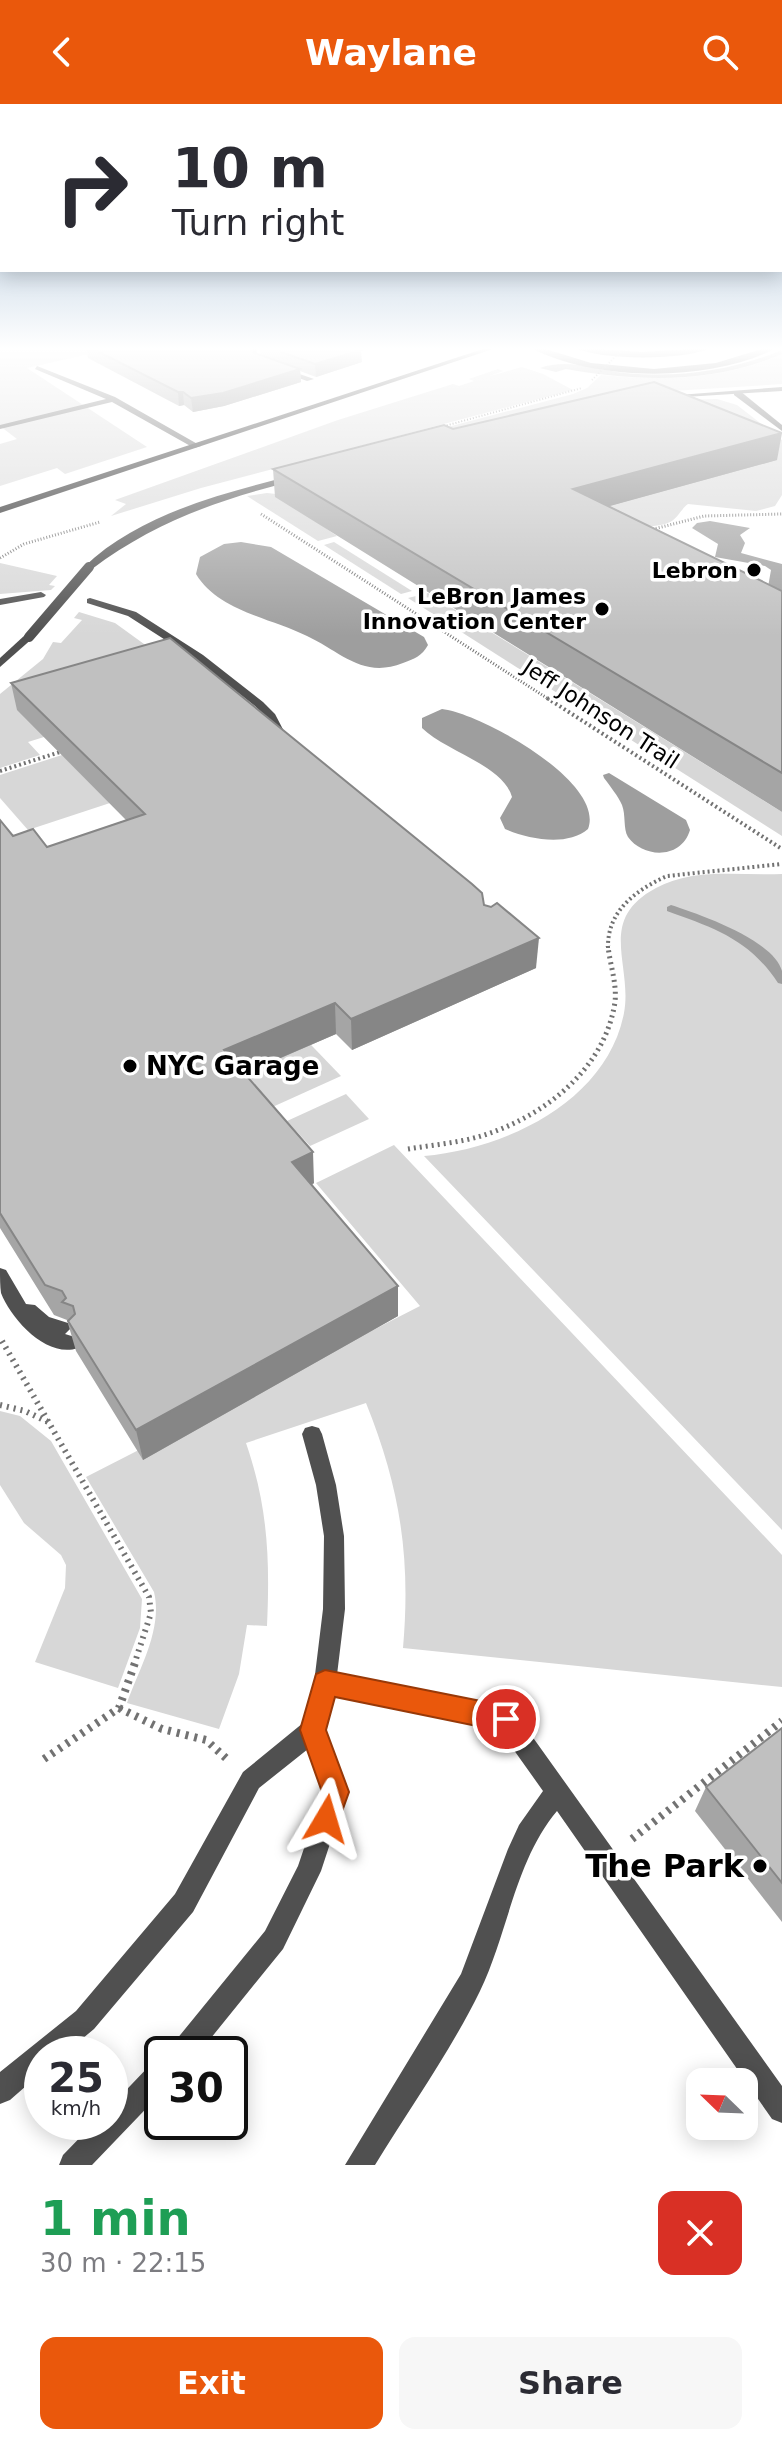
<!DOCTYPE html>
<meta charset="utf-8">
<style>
:root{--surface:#fff;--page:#f7f7f7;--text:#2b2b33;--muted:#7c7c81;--accent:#ea580c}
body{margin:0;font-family:"DejaVu Sans",sans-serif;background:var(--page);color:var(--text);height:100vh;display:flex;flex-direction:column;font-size:30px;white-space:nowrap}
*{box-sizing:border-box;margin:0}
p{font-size:26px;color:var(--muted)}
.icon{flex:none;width:44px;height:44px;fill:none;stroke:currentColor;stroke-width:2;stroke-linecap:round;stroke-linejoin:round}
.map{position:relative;height:2061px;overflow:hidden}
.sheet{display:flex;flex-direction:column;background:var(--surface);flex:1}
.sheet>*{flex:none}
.banner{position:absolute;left:0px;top:0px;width:782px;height:168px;box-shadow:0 4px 20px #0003;background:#fff;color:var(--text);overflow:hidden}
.needle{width:52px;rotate:293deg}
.fabs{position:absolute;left:686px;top:1964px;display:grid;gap:16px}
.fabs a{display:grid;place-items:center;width:72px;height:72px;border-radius:16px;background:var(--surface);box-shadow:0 4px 20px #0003;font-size:40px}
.speed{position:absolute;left:24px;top:1932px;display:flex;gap:16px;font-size:40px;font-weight:700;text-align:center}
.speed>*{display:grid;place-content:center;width:104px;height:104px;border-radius:50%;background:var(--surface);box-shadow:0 4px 20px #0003;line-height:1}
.speed small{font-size:20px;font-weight:400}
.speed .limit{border:4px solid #111;border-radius:12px;background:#fff;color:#111}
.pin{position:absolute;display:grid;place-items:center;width:68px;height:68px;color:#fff;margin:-34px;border:4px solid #fff;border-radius:50%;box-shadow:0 2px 8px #0007}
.me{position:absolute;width:88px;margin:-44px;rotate:7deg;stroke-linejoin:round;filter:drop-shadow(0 0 6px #0008)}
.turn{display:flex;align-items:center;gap:28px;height:168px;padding:0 40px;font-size:36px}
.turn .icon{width:104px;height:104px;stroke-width:2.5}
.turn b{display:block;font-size:56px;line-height:68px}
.round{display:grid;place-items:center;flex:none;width:84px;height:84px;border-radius:16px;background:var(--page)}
.overview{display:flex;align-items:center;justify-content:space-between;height:136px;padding:0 40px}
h1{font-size:48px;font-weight:800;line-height:60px;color:#1e9e55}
.button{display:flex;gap:16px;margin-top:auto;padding:16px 40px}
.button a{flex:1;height:92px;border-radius:16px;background:var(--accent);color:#fff;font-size:32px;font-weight:800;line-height:92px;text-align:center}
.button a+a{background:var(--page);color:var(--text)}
header{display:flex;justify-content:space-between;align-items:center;height:104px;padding:0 40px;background:var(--accent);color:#fff;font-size:36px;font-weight:800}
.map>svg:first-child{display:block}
.green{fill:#d7d7d7}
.water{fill:#9e9e9e}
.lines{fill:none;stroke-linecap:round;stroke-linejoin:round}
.stream{fill:#9e9e9e;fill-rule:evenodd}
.path-far5{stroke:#727272;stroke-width:2;stroke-dasharray:1 2;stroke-linecap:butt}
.path-far4{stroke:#727272;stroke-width:3;stroke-dasharray:1 2;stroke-linecap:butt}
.path-far3{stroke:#727272;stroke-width:4;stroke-dasharray:2 3;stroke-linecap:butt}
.path-far2{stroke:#727272;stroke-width:5;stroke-dasharray:2 4;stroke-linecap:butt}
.path-far1{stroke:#727272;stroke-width:6;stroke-dasharray:2 5;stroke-linecap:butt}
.path{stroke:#727272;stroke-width:8;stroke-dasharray:3 6;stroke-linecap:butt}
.lane{fill:#505050;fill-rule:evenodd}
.street{fill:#505050;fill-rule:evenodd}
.secondary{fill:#1d1d1d;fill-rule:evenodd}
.path-bridge{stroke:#727272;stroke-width:2;stroke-dasharray:1 2;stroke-linecap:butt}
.lane-bridge{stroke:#505050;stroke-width:10}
.wall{fill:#a5a5a5}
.shaded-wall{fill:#868686}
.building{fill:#c0c0c0;stroke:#868686;stroke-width:2}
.route{fill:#ea580c;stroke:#983908;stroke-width:2}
.poi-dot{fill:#000;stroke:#fff;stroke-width:3}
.labels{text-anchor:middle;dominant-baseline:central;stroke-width:7;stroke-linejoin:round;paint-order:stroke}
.far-poi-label{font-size:22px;font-weight:bold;fill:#000;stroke:#fff;text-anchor:end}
.far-street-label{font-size:22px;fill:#000;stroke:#fff}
.poi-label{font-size:26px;font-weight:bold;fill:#000;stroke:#fff;text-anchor:start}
.near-poi-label{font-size:32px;font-weight:bold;fill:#000;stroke:#fff;text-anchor:end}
</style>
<header><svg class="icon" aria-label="back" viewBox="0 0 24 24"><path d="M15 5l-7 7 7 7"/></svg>Waylane<svg class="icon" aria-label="search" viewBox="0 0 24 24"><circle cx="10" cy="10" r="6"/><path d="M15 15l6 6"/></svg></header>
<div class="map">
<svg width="782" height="2061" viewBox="0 0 782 2061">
<rect width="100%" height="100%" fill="#fff"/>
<g class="green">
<polygon points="0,243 99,243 107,246 27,264 147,343 65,370 57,364 0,382 0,340 17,335 0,322"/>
<path d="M782 250V280L672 287 420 338 410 333 573 290 587 284 601 271C664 277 724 276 782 250Z"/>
<polygon points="522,263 543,270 573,286 201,384 111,412 126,400 115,396 338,316 453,280 459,282 474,277 469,275 498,265 503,267 490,272"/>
<path d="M717 295 737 301 782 336V391L775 402 756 407 688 400C681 405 678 414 670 418 648 429 603 416 580 411L672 296Z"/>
<polygon points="267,389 276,390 337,432 318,437 247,392"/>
<polygon points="334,438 412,487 401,490 324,441"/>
<polygon points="0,459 57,472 49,481 55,482 51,486 0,490"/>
<polygon points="428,489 782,708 782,732 408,494"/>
<polygon points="79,508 115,519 173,561 44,633 28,638 40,651 0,664 0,590 43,555 53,538 61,539 82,516 74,514"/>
<polygon points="62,651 110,699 28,726 0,694 0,671"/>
<path d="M782 770V1426L424 1052C506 1045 607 997 624 909 633 861 596 816 656 784 694 763 741 772 782 770Z"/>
<polygon points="234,861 341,972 257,1010 158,891"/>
<polygon points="346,990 369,1015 310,1042 287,1017"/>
<path d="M394 1041 782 1451V1583L403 1544C411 1454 400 1383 366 1299L246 1339C268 1403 270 1455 267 1522L247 1521 239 1570 219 1625 127 1599C139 1565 163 1525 154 1488L86 1373 420 1202 316 1079Z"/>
<polygon points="0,1307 20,1312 51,1337 142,1495 140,1524 118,1584 35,1558 65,1484 66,1461 61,1451 24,1419 0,1381"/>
</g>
<g class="water">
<path d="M782 246V250C713 280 639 278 566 265L556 268 540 264C569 254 594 266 625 269 680 274 731 267 782 246Z"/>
<polygon points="710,417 750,424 740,431 745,439 741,449 782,460 782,492 768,483 771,466 765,462 715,453 718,440 692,424 697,419"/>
<path d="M241 438 271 443 424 533 428 541C422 552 414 555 403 559 363 575 341 548 307 532 271 514 218 507 196 470L200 453 224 440Z"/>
<path d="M442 605C480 609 606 678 588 725 567 743 528 735 505 725L500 714 512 693C503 661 445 647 422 624V614Z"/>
<path d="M609 669 686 716 690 726C681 756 643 754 628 733 623 725 626 711 622 701 618 692 610 682 604 674L603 671Z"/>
</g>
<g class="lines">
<path class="stream" d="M671 801C699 810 774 836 782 867 782 871 782 876 782 880L778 879C749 835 714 824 667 807V803Z"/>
<polyline class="path-far5" points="441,323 582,284"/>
<g class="path-far4">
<polyline points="261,410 550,596"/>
<polyline points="650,426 704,412 782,410"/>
<polyline points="0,454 24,440 100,418"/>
</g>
<g class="path-far3">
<polyline points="547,594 782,745"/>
<polyline points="0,667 60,648"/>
<path d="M608 844C607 807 636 786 667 772L782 760"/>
</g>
<path class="path-far2" d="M408 1045C432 1041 458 1039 481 1032 544 1013 605 965 615 898 617 879 610 861 608 842"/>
<g class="path-far1">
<polyline points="2,1237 149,1493 151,1509 135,1558"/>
<polyline points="0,1301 25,1307 48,1318"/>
</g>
<g class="path">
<polyline points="119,1604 162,1625 206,1636 228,1656"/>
<polyline points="44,1655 119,1604 136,1556"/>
<polyline points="632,1735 782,1617"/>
</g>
<g class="lane">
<polygon points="252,243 256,245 259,256 314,275 307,277 254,258 250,245"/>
<path d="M529 243H539L591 259 654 265 716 259 768 243H778C713 279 594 278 529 243Z"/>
<path d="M571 243 643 248 715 243C681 257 605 257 571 243Z"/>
<polygon points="37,262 115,293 201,342 194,344 112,298 0,325 0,321 106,295 35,265"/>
<polygon points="782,283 782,287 669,294 665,292"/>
<path d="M295 371 298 372V376C223 394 154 418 92 465L84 463C139 410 223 389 295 371Z"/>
<polygon points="41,488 46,491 44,493 0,501 0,495"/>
<polygon points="90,494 136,508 203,551 263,598 275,610 288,635 286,637 278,637 264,611 255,602 195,555 128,512 87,499 87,495"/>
<polygon points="25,531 34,533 0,563 0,554"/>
<path d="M0 1164 6 1166 26 1200 35 1201 49 1213 68 1219 71 1224 65 1230 78 1234 80 1239 78 1244C47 1255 11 1215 1 1189 0 1182 0 1172 0 1164Z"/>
<path d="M325 1568 514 1607 782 1982V2019L772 2015 557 1707C515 1757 508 1829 480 1887 450 1948 410 2004 375 2061H345L461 1870 508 1745 519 1721 543 1687 499 1625 325 1590 317 1587 314 1579 317 1571Z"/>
</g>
<g class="street">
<polygon points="734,287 740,287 782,321 782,327 734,291"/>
<polygon points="312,1322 319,1324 322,1330 336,1381 344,1432 345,1505 336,1579 324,1626 347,1688 321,1767 283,1845 198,1950 168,1950 172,1941 265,1827 298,1762 323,1688 308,1645 259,1684 193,1808 94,1925 64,1950 42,1950 42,1968 10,1996 0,2000 0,1968 76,1907 175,1790 243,1668 303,1619 314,1579 323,1505 324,1432 316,1381 302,1330 305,1324"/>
<polygon points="162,1956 162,1988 92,2061 59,2061 63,2051 95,2018 110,2018 110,2003 152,1959"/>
</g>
<polygon class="secondary" points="489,243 499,243 0,409 0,403"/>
<polyline class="path-bridge" points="592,276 625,243"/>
<polyline class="lane-bridge" points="29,533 89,463"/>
</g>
<g class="wall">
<polygon points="86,243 250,243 252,248 261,251 259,244 257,243 353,243 362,258 316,273 300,267 301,278 224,302 193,308 184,301 179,302 88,254"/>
<polygon points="453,325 777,356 609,402 782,487 782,708 275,393 273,365"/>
<polygon points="11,579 484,801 536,864 352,946 336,930 244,970 314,1079 312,1081 398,1182 398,1212 143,1356 76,1247 67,1216 54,1211 0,1124 0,716 13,732 47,743 126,716 17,606"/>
<polygon points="782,1624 782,1818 695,1707 706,1683"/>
</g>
<g class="shaded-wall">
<polygon points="361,246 362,258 316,273 315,260"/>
<polygon points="300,265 301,278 224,302 193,308 191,294"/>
<polygon points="178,288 183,288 184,301 179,302"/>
<polygon points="782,329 777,356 570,413 573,385"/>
<polygon points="539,834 536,864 352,946 351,915"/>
<polygon points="335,899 336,930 227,977 224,946"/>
<polygon points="313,1048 314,1079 294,1089 292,1058"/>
<polygon points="398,1182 398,1212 143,1356 136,1326"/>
</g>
<g class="building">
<polygon points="89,243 250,243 252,248 300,265 223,289 191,294 183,288 178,288"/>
<polygon points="267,243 353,243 361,246 315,260"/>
<polygon points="654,278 782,329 573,385 782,487 782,669 273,365 444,321 453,325"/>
<polygon points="170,534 472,780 482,789 484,801 491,803 497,799 539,834 351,915 335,899 224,946 313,1048 292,1058 398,1182 136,1326 68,1217 75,1210 73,1202 62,1198 66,1194 62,1187 45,1181 0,1109 0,716 13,732 33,725 47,743 145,710 11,579"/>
<polygon points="782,1624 782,1779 706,1683"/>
</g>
<linearGradient id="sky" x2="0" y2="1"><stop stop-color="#8aabca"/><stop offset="0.46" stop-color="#fff"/><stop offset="1" stop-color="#fff" stop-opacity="0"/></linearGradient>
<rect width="782" height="532" fill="url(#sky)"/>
<polygon class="route" points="325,1566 506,1602 515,1606 519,1615 515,1624 506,1628 335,1593 326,1626 349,1688 336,1724 326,1728 317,1724 313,1715 322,1688 300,1626 316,1570"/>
<g class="poi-dot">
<circle cx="754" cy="466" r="8"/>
<circle cx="602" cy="505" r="8"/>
<circle cx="130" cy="962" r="8"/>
<circle cx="760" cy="1762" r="8"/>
</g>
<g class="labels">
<g class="far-poi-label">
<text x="738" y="466">Lebron</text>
<text x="586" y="492">LeBron James<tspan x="586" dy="25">Innovation Center</tspan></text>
</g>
<g class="far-street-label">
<text transform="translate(601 610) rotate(33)">Jeff Johnson Trail</text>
</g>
<g class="poi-label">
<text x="146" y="962">NYC Garage</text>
</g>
<g class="near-poi-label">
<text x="744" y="1762">The Park</text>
</g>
</g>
</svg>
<div class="fabs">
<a><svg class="needle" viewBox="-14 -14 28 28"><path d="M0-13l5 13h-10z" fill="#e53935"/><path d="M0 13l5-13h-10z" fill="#7c7c81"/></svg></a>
</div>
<div class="speed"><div>25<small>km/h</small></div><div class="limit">30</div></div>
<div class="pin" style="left:506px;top:1615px;background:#d93025"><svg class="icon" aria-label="arrive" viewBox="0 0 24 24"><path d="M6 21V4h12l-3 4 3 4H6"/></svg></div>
<svg class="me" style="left:326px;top:1715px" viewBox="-20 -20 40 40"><path d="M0-17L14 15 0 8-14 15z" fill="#ea580c" stroke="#fff" stroke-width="4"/></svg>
<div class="banner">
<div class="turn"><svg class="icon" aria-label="right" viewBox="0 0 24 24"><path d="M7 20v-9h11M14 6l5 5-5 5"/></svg><div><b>10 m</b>Turn right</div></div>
</div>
</div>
<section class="sheet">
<div class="overview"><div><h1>1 min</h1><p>30 m · 22:15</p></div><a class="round" style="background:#d93025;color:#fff"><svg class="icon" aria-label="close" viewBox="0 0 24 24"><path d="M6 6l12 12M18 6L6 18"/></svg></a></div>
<div class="button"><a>Exit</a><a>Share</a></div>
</section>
